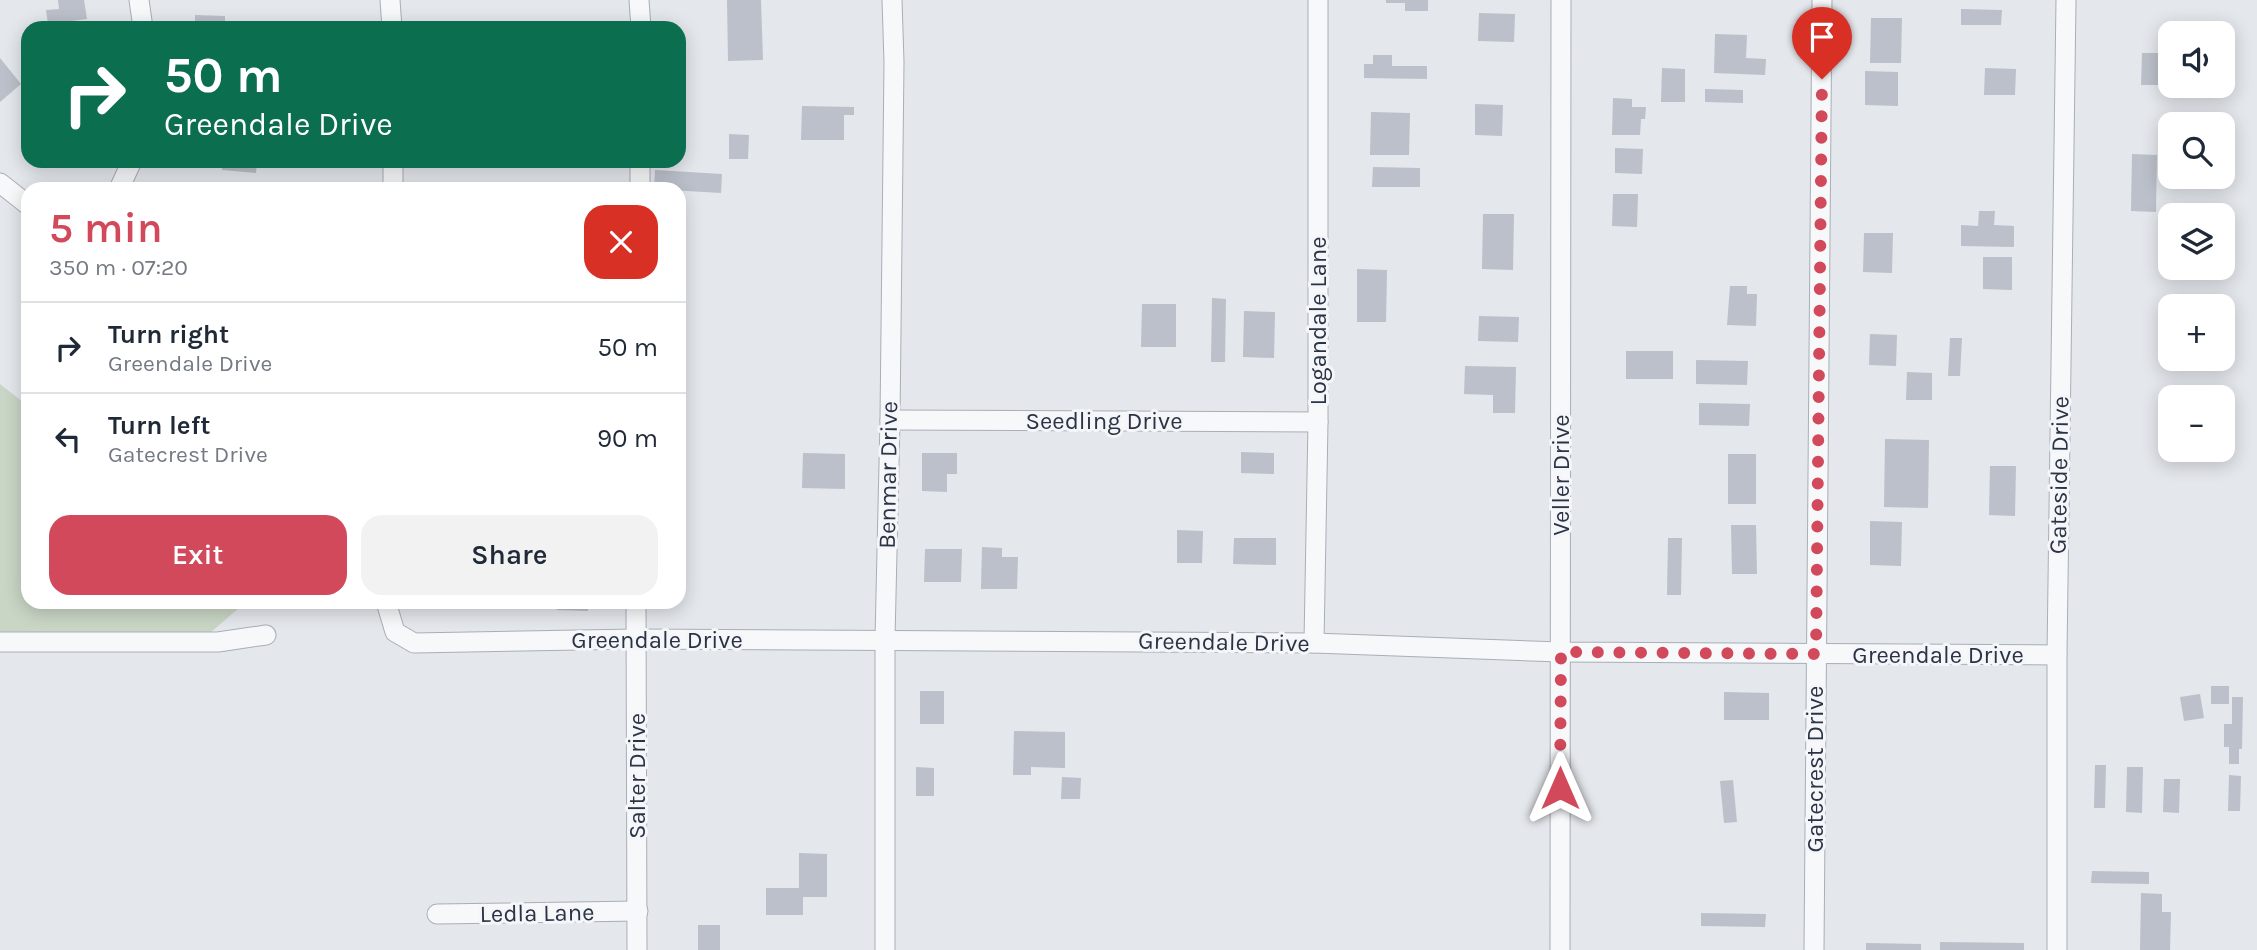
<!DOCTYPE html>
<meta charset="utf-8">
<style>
:root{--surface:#fff;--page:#f2f2f3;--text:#1f2937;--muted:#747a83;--line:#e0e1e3;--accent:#d1495b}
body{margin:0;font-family:Karla,sans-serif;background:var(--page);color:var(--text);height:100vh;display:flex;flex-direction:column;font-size:26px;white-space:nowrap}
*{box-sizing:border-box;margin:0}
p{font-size:23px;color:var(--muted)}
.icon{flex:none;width:38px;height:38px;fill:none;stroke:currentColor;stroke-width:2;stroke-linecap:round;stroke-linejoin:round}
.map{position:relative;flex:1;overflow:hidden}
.sheet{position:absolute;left:21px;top:182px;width:665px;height:427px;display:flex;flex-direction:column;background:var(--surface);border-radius:21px;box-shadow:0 4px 18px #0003}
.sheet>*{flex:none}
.banner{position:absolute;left:21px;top:21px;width:665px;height:147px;border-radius:21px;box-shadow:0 4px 18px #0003;background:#0b6e4f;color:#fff;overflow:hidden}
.tools{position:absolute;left:2158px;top:21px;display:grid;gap:14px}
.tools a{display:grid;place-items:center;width:77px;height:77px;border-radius:14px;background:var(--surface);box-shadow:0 4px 18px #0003;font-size:35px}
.pin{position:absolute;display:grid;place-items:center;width:60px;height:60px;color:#fff;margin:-72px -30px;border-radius:50% 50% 50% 0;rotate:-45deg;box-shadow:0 0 7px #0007}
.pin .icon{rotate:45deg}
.me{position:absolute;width:77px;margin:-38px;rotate:0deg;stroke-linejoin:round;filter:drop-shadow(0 0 5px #0008)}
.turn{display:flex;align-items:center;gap:24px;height:147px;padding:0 28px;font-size:32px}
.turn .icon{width:91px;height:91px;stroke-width:2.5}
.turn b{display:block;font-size:49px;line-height:60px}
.round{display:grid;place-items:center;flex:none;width:74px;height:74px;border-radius:21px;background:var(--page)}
.headline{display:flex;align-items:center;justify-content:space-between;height:119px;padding:0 28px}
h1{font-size:42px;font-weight:600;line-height:52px;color:var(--accent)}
.cta{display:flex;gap:14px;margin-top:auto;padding:14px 28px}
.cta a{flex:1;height:80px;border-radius:21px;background:var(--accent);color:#fff;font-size:28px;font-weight:600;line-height:80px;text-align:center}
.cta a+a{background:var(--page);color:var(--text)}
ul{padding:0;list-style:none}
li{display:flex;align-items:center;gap:21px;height:91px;padding:0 28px;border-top:2px solid var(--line)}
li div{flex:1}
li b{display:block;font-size:26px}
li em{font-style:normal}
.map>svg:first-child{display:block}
.green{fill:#c9d6c5}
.building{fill:#bbc0ca}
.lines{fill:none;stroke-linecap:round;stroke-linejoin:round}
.minor-casing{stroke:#a9aeb7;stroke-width:21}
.minor{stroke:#f7f8fa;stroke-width:19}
.route{stroke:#d1495b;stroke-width:12;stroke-dasharray:0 21.6}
.labels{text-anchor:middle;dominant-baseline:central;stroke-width:6;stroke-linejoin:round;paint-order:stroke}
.street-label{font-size:24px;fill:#2b3445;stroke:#f4f6f9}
</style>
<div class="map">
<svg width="2257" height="950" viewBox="0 0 2257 950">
<rect width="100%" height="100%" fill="#e4e7ec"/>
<polygon class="green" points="0,384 28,406 28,602 246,602 211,632 0,632"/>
<g class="building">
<polygon points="58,0 84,0 87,19 48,24 46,10 59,9"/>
<polygon points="727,0 761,0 763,60 728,61"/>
<polygon points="1386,0 1428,0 1428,11 1405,11 1405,3 1386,3"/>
<polygon points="1961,9 2002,10 2001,25 1961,25"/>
<polygon points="1479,13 1515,14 1514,42 1478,41"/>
<polygon points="195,15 225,16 225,28 195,28"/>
<polygon points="1871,18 1902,18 1901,63 1870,63"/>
<polygon points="1715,34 1747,35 1746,58 1766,59 1765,75 1714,73"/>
<polygon points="2142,53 2169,53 2168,85 2141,85"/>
<polygon points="1373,55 1392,55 1392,66 1427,66 1427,79 1364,78 1364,64 1373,64"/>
<polygon points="0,58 21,84 0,102"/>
<polygon points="1662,68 1685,69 1685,102 1661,102"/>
<polygon points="1985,68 2016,69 2015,95 1984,95"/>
<polygon points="1865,71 1898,72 1898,106 1865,105"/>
<polygon points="1705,89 1743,90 1743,103 1705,102"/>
<polygon points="1613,98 1632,99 1632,107 1646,107 1645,119 1641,119 1640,135 1612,135"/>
<polygon points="1475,104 1503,105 1502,136 1475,135"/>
<polygon points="802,106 854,107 854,115 844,115 844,140 801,140"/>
<polygon points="1371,112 1410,113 1409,155 1370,155"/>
<polygon points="729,134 749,135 748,159 729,159"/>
<polygon points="1615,148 1643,149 1642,174 1615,173"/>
<polygon points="2132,154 2157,155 2156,212 2131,211"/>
<polygon points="223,161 257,161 256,173 222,170"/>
<polygon points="1373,167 1420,168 1420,187 1372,187"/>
<polygon points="655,170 722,174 721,193 654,189"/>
<polygon points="1613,194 1638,194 1637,227 1612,226"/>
<polygon points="1979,211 1995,211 1994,225 2014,226 2014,247 1961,246 1961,225 1978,226"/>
<polygon points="1483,214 1514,214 1513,270 1482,269"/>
<polygon points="1864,233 1893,233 1892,273 1863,272"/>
<polygon points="1983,257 2012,257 2012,290 1983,289"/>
<polygon points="1357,269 1387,270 1386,322 1357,322"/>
<polygon points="1730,286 1747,286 1747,294 1757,294 1756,326 1727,325"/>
<polygon points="1212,298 1226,299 1225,362 1211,362"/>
<polygon points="1142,304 1176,304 1176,347 1141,347"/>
<polygon points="1244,311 1275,312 1274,358 1243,357"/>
<polygon points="1479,316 1519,317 1518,342 1478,341"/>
<polygon points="1870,334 1897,335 1896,366 1869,365"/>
<polygon points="1950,338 1962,338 1960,376 1948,376"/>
<rect x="1626" y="351" width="47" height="28"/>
<polygon points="1696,360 1748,361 1747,385 1696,384"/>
<polygon points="1465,366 1516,367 1515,413 1493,413 1493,395 1464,394"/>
<polygon points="1907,372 1932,373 1932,400 1906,400"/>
<polygon points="1699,403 1750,404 1749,426 1699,425"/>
<polygon points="1885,439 1929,440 1928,508 1884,507"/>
<polygon points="1241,452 1274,453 1274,474 1241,473"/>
<polygon points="803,453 845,454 845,489 802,488"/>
<polygon points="922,453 957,453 957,474 947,474 947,492 922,491"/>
<rect x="1728" y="454" width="28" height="50"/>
<polygon points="1990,466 2016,466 2015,516 1989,515"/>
<polygon points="1870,521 1902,522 1901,566 1870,565"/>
<polygon points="1731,525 1756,525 1757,574 1732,574"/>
<polygon points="1177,530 1203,531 1202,563 1177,563"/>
<polygon points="1234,538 1276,538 1276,565 1233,564"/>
<polygon points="1668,538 1682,538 1681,595 1667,595"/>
<polygon points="982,547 1002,548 1002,557 1018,557 1017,589 981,589"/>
<polygon points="925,549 962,549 961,582 924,582"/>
<polygon points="558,602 588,602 588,611 557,610"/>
<rect x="2211" y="686" width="18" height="18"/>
<rect x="920" y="691" width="24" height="33"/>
<polygon points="1724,692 1769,693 1769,720 1724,720"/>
<polygon points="2200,694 2204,718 2184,721 2180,697"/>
<polygon points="2232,697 2243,697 2242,749 2239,749 2239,764 2229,764 2229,747 2224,747 2224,724 2232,724"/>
<polygon points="1014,731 1065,732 1065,768 1031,767 1031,775 1013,775"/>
<polygon points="2095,765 2106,765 2105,808 2094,808"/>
<polygon points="916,767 934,768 934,796 916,796"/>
<polygon points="2127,767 2143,767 2142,813 2126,812"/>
<polygon points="2229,775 2241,776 2240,811 2228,811"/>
<polygon points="1062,777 1081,778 1080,799 1061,799"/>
<polygon points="2164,779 2180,779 2179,813 2163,812"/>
<polygon points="1733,780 1737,822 1724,823 1720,781"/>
<polygon points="799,853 827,854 827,897 803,897 803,915 766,915 766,888 799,888"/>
<polygon points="2092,871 2149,872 2149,884 2091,883"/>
<polygon points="2141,893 2162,894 2162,912 2171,912 2170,950 2140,950"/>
<polygon points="1701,913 1766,914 1765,927 1701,926"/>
<rect x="698" y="925" width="22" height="25"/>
<polygon points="1940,942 2024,943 2024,950 1940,950"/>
<polygon points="1866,943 1921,944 1921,950 1866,950"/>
</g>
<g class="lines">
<g class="minor-casing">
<g id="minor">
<polyline points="139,0 143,28"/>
<polyline points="390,0 392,28"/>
<polyline points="639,0 641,28"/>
<polyline points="0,183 28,205"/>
<polyline points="119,189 132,161"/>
<polyline points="393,189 393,161"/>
<polyline points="640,189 640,161"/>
<polyline points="890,420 1318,422"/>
<polyline points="386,602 395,632 414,643 636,639 1314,643 1561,652 2057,655"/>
<polyline points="636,602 637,950"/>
<polyline points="0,642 218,642 266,635"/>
<polyline points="1314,643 1318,422 1318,0"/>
<polyline points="437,914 638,911"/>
<polyline points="885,950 885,639 890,420 894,62 892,0"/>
<polyline points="1560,950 1561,0"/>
<polyline points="1814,950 1822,0"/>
<polyline points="2057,950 2057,655 2066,0"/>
</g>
</g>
<use href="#minor" class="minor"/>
</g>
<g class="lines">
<polyline class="route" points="1560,788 1561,652 1816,654 1822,79"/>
</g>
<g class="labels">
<g class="street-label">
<text transform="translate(1318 321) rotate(-90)">Logandale Lane</text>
<text x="1104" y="421">Seedling Drive</text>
<text transform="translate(888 475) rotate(-89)">Benmar Drive</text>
<text transform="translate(1561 475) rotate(-90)">Veller Drive</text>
<text transform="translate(2059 475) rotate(-89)">Gateside Drive</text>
<text x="657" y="640">Greendale Drive</text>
<text transform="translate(1224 642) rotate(1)">Greendale Drive</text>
<text x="1938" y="655">Greendale Drive</text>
<text transform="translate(1815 769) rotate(-90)">Gatecrest Drive</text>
<text transform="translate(637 776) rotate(-90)">Salter Drive</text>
<text transform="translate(537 913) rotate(-1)">Ledla Lane</text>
</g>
</g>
</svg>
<div class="tools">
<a><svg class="icon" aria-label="sound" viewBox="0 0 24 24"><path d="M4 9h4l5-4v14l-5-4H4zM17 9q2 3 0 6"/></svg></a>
<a><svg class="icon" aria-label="search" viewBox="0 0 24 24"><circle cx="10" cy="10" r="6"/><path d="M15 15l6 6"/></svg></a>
<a><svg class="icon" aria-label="layers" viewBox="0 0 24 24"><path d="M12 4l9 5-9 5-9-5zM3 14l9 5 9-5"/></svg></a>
<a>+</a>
<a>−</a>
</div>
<div class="pin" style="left:1822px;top:79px;background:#d93025"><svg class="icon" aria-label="arrive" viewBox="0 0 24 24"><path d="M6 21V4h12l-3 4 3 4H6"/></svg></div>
<svg class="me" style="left:1560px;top:788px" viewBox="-20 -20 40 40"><path d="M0-17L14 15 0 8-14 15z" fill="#d1495b" stroke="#fff" stroke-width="4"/></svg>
<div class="banner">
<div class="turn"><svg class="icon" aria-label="right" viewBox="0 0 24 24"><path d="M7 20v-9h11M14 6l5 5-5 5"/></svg><div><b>50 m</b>Greendale Drive</div></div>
</div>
<section class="sheet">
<div class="headline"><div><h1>5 min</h1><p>350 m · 07:20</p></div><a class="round" style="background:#d93025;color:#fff"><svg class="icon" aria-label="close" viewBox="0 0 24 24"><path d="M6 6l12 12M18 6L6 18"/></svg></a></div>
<ul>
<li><svg class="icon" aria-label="right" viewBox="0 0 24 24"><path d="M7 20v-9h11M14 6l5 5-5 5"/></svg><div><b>Turn right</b><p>Greendale Drive</p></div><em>50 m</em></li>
<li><svg class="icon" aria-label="left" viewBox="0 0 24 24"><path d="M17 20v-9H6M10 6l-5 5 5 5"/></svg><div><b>Turn left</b><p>Gatecrest Drive</p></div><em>90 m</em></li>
</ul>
<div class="cta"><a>Exit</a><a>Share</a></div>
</section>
</div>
